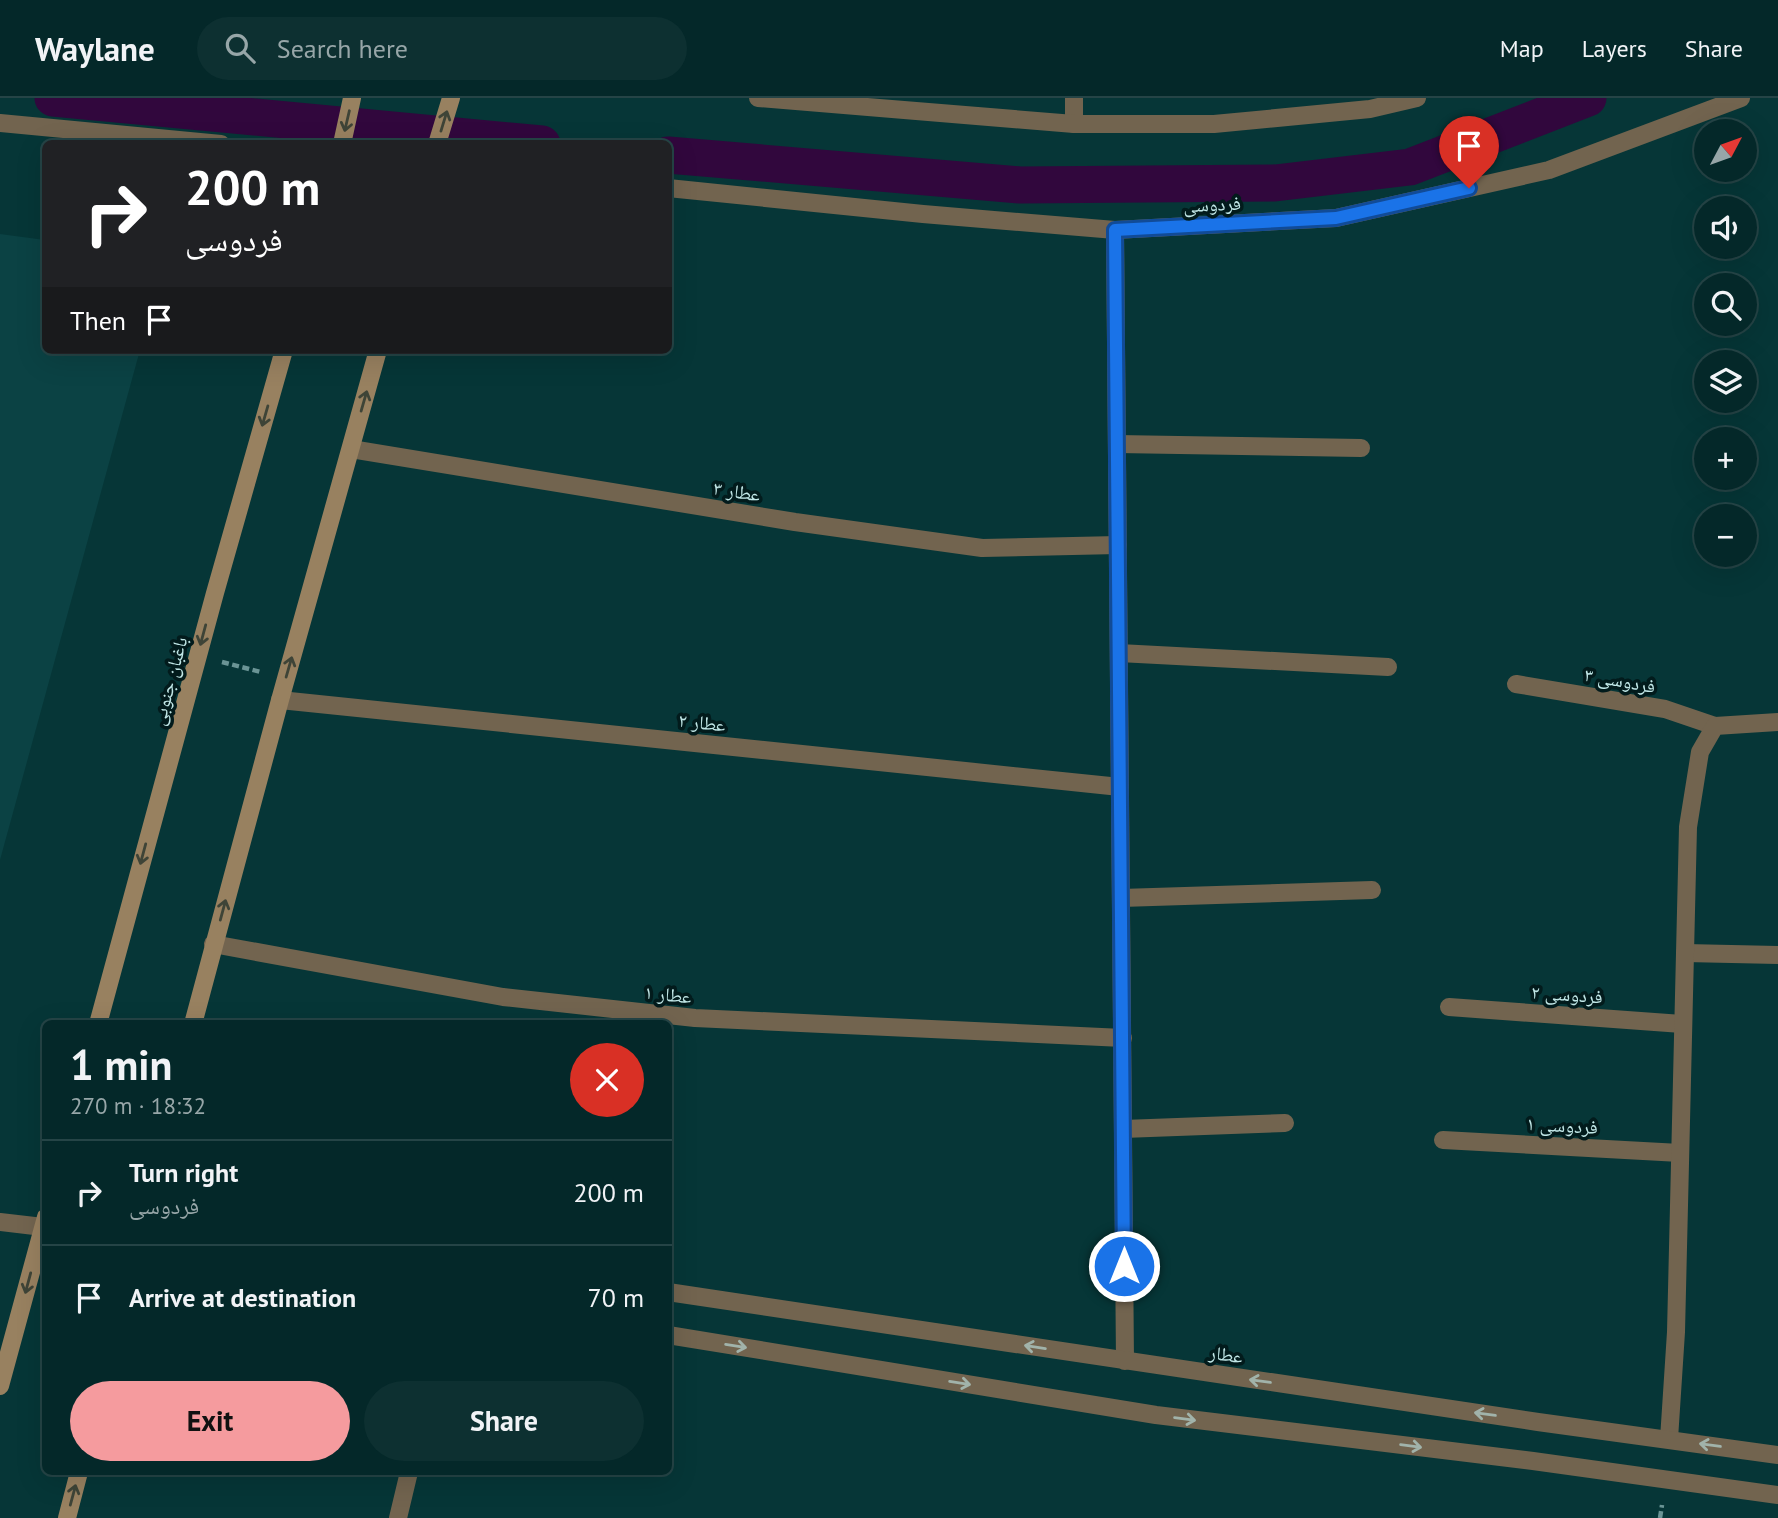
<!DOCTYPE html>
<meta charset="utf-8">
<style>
:root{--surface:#042829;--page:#0d3031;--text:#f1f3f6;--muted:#97a6a8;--line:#254446;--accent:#f59b9e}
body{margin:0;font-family:"PT Sans","Noto Naskh Arabic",sans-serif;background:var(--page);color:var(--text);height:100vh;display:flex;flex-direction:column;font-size:26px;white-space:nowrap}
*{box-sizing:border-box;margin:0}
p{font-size:23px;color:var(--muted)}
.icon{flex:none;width:38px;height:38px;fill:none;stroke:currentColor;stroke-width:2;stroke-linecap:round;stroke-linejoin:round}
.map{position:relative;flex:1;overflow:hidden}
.drawer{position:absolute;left:42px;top:922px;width:630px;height:455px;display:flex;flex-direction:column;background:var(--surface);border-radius:10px;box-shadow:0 7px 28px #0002,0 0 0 2px var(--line)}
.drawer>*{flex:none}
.hud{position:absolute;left:42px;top:42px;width:630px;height:214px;border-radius:10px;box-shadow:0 7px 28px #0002,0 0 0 2px var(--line);background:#202124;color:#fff;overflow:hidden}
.needle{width:46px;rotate:49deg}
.tools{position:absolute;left:1694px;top:21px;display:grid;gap:14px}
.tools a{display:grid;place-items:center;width:63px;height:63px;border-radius:50%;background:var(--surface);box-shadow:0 7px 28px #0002,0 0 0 2px var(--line);font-size:35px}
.pin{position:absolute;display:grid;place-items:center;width:60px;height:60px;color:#fff;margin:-72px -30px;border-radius:50% 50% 50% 0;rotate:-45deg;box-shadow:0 0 7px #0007}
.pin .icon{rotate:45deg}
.me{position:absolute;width:77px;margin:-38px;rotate:0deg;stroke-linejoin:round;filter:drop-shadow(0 0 5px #0008)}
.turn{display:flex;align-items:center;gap:24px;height:147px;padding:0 28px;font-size:32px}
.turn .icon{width:91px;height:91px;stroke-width:2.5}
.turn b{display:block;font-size:49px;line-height:60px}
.then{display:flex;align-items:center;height:66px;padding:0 28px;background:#0003;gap:14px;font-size:26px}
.round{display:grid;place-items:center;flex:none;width:74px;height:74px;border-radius:37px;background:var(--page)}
.overview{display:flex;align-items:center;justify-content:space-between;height:119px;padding:0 28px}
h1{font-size:42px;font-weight:800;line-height:52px}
.action{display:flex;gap:14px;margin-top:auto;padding:14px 28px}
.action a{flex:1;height:80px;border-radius:42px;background:var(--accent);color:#111;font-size:28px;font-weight:800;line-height:80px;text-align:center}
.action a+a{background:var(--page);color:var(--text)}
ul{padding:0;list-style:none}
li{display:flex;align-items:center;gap:21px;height:105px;padding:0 28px;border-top:2px solid var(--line)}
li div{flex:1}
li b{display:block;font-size:26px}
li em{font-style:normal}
header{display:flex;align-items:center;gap:42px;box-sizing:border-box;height:98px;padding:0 35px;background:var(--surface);border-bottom:2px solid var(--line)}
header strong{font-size:33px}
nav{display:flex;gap:38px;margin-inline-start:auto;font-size:24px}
.search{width:490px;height:63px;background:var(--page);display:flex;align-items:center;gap:18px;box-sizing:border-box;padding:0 24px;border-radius:38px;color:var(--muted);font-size:26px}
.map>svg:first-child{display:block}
.built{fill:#0b4244}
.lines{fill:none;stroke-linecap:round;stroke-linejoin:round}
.canal{stroke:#31073d;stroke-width:37}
.path{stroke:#6a9495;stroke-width:4.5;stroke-dasharray:7 3.5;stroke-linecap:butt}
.minor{stroke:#72644f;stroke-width:18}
.tertiary{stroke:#72644f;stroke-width:18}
.secondary{stroke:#988160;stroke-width:18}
.oneway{stroke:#3e4437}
.oneway2{stroke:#a1b3aa}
.route-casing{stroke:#114b97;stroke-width:18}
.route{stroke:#1a73e8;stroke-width:12}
.labels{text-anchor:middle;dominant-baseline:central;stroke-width:7;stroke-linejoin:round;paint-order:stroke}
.street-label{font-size:19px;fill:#c1e7e7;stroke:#021b1c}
</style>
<header>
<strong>Waylane</strong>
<div class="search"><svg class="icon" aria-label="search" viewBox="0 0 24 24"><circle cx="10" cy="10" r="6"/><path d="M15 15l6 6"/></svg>Search here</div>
<nav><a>Map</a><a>Layers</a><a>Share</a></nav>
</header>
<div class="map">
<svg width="1778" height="1420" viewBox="0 0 1778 1420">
<rect width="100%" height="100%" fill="#063637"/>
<polygon class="built" points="0,136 45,142 46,252 140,252 0,762"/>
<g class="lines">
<g class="canal">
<polyline points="53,0 542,46"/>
<polyline points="668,57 1020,87 1275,85 1410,69 1588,0"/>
</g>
<g class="path">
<polyline points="222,564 261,574"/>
<polyline points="1660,1420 1662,1407"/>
</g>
<g class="minor">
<polyline points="0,25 221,46"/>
<polyline points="1074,26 1074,0"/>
<polyline points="1115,132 1125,1263"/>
<polyline points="1117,346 1361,350"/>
<polyline points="351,351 795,424 982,450 1118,447"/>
<polyline points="1119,555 1388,569"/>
<polyline points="1516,586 1665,611 1715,628"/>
<polyline points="280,602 1120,689"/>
<polyline points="1121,800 1372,792"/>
<polyline points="213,846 503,899 695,920 1123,940"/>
<polyline points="1685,855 1778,857"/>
<polyline points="1449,909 1682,926"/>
<polyline points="1123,1031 1285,1025"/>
<polyline points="1443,1042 1680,1055"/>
<polyline points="0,1124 43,1129"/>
<polyline points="1669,1341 1676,1234 1688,729 1700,654 1715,628 1778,624"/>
<polyline points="398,1420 409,1374"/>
</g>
<g class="tertiary">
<polyline points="758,0 1074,26 1214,26 1370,11 1417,0"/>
<polyline points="668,90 923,116 1115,132 1336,120 1549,72 1741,0"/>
<polyline points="668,1194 1538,1324 1778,1357"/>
<polyline points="668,1237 1156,1317 1533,1363 1778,1397"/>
</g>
<g class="secondary">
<polyline points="342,46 352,0"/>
<polyline points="437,46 451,0"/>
<polyline points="98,926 215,495 284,252"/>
<polyline points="193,926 280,602 378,252"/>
<polyline points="0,1288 46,1119"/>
<polyline points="67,1420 79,1374"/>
</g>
</g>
<defs><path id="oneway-shaft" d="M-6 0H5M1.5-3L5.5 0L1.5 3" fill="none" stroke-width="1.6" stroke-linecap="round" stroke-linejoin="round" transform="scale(1.75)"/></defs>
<g class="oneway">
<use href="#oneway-shaft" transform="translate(347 23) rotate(103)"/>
<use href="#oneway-shaft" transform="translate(444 23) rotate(-73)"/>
<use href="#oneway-shaft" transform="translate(364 303) rotate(-74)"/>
<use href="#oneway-shaft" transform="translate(265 318) rotate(106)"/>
<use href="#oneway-shaft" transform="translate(203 537) rotate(105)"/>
<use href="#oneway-shaft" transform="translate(289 569) rotate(-74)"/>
<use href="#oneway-shaft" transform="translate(143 756) rotate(105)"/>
<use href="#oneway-shaft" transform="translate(223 812) rotate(-75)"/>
<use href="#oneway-shaft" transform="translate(28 1185) rotate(105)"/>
<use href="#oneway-shaft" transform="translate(73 1397) rotate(-75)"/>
</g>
<g class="oneway2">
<use href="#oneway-shaft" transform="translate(736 1248) rotate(9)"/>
<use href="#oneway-shaft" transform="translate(1035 1249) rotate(-171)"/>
<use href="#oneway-shaft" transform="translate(1260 1283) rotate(-172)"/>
<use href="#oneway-shaft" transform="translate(960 1285) rotate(9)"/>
<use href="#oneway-shaft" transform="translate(1485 1316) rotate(-172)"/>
<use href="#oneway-shaft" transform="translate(1185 1321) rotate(7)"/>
<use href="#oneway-shaft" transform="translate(1710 1347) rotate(-172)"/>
<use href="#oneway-shaft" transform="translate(1411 1348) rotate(7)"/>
</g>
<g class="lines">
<g class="route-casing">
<polyline id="route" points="1124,1168 1115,132 1336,120 1469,90"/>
</g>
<use href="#route" class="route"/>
</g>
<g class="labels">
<g class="street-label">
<text transform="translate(1212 106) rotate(-3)">فردوسی</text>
<text transform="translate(737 393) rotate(9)">عطار ۳</text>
<text transform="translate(1620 582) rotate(10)">فردوسی ۳</text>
<text transform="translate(169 583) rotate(-75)">باغبان جنوبی</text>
<text transform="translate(702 624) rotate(6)">عطار ۲</text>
<text transform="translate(668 896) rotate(6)">عطار ۱</text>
<text transform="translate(1567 896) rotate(4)">فردوسی ۲</text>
<text transform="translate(1562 1027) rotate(3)">فردوسی ۱</text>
<text transform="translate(1226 1256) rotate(8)">عطار</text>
</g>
</g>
</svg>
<div class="tools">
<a><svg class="needle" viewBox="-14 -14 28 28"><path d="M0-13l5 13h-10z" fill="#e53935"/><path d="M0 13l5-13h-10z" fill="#97a6a8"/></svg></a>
<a><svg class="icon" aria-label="sound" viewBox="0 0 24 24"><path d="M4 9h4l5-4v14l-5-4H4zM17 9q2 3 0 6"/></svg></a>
<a><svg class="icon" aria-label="search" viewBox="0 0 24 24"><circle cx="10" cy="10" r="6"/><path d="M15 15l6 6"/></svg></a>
<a><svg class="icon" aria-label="layers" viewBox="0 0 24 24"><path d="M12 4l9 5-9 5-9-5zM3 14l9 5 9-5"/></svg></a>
<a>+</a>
<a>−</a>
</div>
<div class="pin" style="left:1469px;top:90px;background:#d93025"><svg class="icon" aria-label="arrive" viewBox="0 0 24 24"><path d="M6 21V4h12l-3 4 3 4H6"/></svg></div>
<svg class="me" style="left:1124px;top:1168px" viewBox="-20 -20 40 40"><circle r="17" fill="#1a73e8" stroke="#fff" stroke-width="3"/><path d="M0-11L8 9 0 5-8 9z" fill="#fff"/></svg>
<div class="hud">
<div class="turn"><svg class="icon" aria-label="right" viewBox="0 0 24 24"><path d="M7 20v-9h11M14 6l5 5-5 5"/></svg><div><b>200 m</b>فردوسی</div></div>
<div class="then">Then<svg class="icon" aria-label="arrive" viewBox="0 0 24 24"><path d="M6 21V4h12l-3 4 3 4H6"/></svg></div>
</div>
<section class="drawer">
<div class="overview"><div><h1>1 min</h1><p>270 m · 18:32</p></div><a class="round" style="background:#d93025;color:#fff"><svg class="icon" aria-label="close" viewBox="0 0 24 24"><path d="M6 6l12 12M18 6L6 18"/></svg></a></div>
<ul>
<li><svg class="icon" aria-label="right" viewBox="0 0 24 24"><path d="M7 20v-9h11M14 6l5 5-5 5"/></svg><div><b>Turn right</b><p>فردوسی</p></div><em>200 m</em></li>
<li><svg class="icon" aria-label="arrive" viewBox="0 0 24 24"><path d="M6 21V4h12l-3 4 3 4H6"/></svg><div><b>Arrive at destination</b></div><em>70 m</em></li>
</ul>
<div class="action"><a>Exit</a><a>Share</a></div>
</section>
</div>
